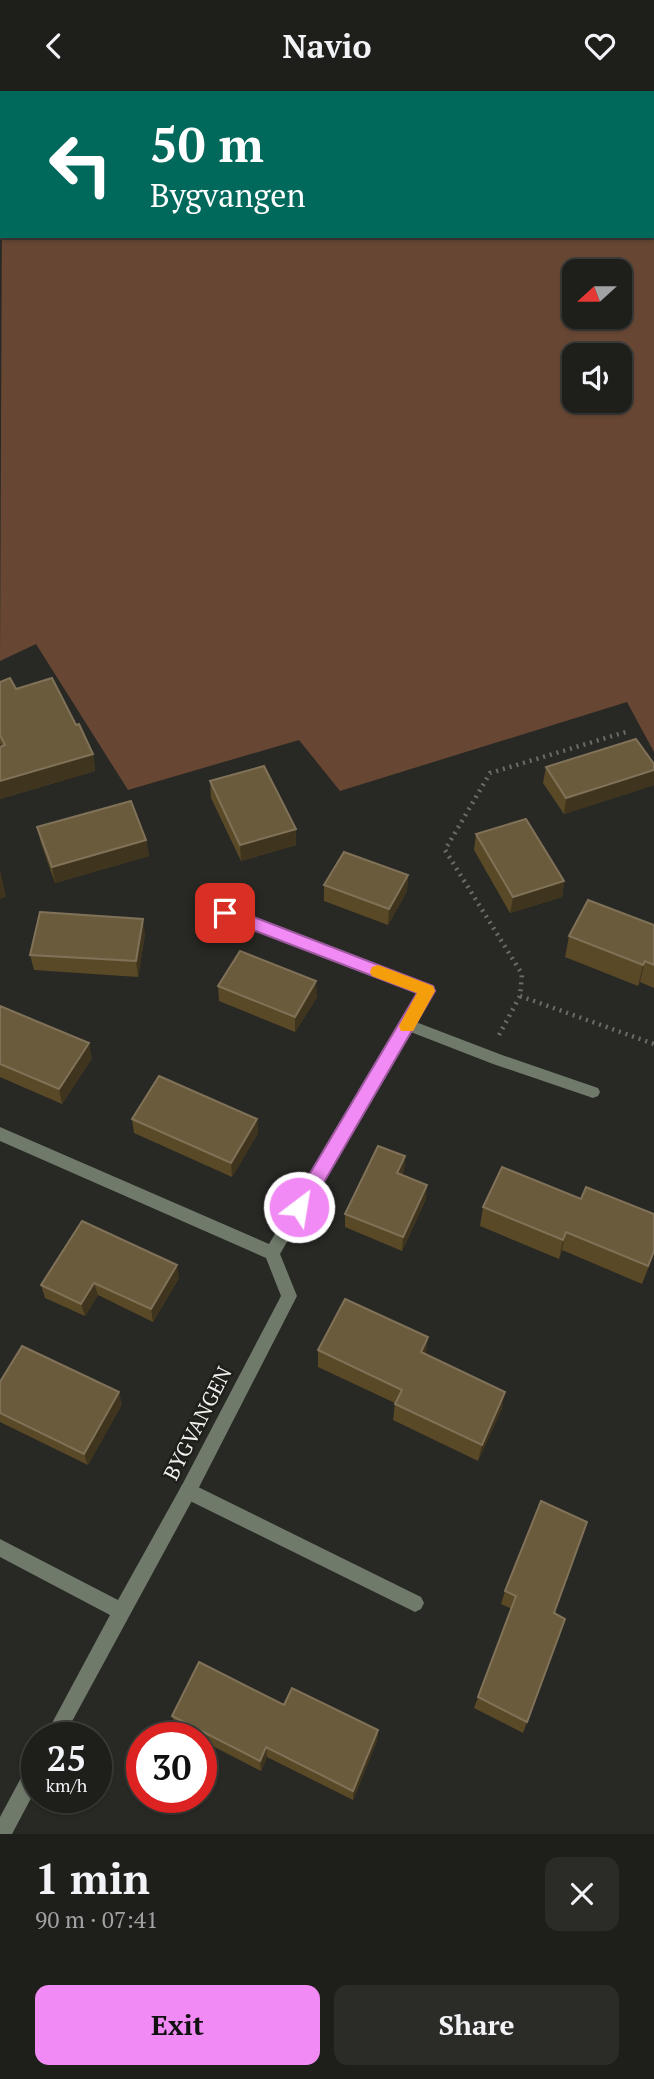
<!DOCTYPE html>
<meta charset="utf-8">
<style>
:root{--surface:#1e1e1b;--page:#2b2b28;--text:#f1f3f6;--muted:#a1a2a3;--line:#3c3c3a;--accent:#f18af4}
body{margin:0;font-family:"PT Serif",serif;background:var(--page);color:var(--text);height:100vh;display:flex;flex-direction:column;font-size:26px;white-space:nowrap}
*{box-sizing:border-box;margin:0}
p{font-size:23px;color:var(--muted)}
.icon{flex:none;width:38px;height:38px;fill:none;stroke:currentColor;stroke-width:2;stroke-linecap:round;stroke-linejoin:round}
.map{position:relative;height:1743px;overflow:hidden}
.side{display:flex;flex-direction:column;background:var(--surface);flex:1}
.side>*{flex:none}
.guide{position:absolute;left:0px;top:0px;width:654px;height:147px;box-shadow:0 2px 5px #0004,0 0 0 2px var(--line);background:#00695c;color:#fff;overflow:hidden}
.needle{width:46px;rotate:249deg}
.controls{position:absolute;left:562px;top:168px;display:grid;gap:14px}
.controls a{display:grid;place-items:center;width:70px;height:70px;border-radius:14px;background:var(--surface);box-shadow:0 2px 5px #0004,0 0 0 2px var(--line);font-size:35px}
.speed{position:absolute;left:21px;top:1631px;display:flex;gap:14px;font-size:35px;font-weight:700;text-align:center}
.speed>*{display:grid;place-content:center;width:91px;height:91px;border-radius:50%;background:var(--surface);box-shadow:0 2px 5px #0004,0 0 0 2px var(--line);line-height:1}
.speed small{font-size:18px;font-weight:400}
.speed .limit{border:10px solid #d22;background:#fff;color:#111}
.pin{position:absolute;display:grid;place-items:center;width:60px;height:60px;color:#fff;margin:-30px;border-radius:14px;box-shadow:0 4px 10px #0006}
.me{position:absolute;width:77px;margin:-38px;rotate:31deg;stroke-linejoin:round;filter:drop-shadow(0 0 5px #0008)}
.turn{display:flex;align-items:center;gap:24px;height:147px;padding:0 35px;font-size:32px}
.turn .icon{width:91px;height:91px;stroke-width:2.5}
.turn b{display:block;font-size:49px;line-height:60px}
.round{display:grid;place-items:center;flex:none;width:74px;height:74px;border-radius:14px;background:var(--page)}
.overview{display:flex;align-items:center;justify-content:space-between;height:119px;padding:0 35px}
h1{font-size:42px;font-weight:700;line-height:52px}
.cta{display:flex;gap:14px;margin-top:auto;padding:14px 35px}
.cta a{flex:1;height:80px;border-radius:14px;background:var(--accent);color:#111;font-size:28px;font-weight:700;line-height:80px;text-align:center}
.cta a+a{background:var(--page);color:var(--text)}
header{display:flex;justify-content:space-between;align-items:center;height:91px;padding:0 35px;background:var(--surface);font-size:32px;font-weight:700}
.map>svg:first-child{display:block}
.green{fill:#674734;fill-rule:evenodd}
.water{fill:#002015}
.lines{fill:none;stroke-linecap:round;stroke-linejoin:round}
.path{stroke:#6b6b68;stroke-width:4.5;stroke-dasharray:2 5;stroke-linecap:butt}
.lane{fill:#6f7a6b;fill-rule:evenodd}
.street{fill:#6f7a6b;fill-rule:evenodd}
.wall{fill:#5a4927}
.shaded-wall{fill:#3f341d}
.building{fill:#6b5b3d;stroke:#807258;stroke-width:2}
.route{fill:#f18af4;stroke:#9d5a9f;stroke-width:2}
.slow{fill:#f59e0b}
.labels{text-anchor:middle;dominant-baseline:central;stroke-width:5;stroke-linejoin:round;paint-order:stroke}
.near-street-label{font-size:21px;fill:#f1f1ef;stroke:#1e1f1b}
</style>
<header><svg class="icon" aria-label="back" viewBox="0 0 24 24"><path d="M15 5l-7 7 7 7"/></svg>Navio<svg class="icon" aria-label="heart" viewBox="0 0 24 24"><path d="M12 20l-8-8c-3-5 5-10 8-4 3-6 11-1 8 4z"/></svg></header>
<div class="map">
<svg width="654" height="1743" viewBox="0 0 654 1743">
<rect width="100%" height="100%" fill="#282824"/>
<path class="green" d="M402 0H654V661L627 611 340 700 299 649 128 699 36 553 0 570 2 114V145H653V2H399ZM620 180V226H574V180ZM574 264H620V310H574Z"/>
<polygon class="water" points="83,0 402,0 84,2"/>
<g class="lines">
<g class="path">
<polyline points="520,905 654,953"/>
<polyline points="499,944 520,905 522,883 445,759 490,682 629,640"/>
</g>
<g class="lane">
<polygon points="408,928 502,964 598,997 600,1001 598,1005 593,1007 493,973 403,938 401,934 403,930"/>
<polygon points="188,1391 421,1506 424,1512 421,1518 415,1521 409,1518 182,1406 179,1400 182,1394"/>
</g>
<g class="street">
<polygon points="240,792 247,797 234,820 432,895 434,899 280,1163 297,1205 194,1406 63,1647 44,1647 110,1524 0,1466 0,1448 118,1509 182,1394 281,1205 266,1167 0,1050 0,1036 269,1153 418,902 220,826 218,822 220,818 235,793"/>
<polygon points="37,1668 37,1696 12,1743 0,1743 0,1726 30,1670"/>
</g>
</g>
<g class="wall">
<polygon points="0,591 16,598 76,634 93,663 95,680 0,708 0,656 1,655 0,652"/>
<polygon points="546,676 654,694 564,723 543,692"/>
<polygon points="210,690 296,738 296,754 241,770 211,707"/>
<polygon points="37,736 146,749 149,765 55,792 41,752"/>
<polygon points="476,743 564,790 562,806 510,822 474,759"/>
<polygon points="408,784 407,800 388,834 324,810 324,794"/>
<polygon points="654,834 654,897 640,891 638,895 565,866 569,845"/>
<polygon points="145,843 138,886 34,879 30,864"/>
<polygon points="218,895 317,906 295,941 219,910"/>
<polygon points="0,915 92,967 62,1013 0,986"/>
<polygon points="132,1028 257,1028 258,1042 232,1086 134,1042"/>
<polygon points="405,1065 404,1079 402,1084 426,1108 402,1160 345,1136 345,1123"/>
<polygon points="483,1116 654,1162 642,1193 562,1159 559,1168 480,1135"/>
<polygon points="179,1187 153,1231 98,1204 85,1225 45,1207 41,1194"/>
<polygon points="318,1259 426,1264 502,1317 478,1370 393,1329 395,1312 318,1276"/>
<polygon points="0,1291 122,1313 88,1374 0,1331"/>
<polygon points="505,1500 554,1522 527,1631 523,1642 474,1617 512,1518 501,1513"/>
<polygon points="284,1614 378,1639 377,1650 353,1709 267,1666 261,1680 201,1649 201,1647 197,1647 176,1636 172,1625"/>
</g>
<g class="shaded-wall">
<polygon points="93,663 95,680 0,708 0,690"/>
<polygon points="654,679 654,694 564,723 566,707"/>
<polygon points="296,738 296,754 241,770 240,754"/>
<polygon points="146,749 149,765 55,792 52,776"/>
<polygon points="0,778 6,806 0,808"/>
<polygon points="408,784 407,800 388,834 389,818"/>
<polygon points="564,790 562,806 510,822 513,806"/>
<polygon points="143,828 145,843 138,886 136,870"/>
<polygon points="645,870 640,891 638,895 643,874"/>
<polygon points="316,890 317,906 295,941 295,926"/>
<polygon points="89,952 92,967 62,1013 59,998"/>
<polygon points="257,1028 258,1042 232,1086 231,1072"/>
<polygon points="405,1065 404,1079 396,1096 397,1082"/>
<polygon points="427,1094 426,1108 402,1160 403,1146"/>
<polygon points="566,1141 562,1159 559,1168 563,1149"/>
<polygon points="177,1174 179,1187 153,1231 151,1218"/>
<polygon points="94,1192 98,1204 85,1225 81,1213"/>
<polygon points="428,1246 426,1263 421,1261"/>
<polygon points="119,1301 122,1313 88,1374 84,1363"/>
<polygon points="505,1301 502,1317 478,1370 482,1354"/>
<polygon points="378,1639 377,1650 353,1709 353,1700"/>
<polygon points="266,1656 267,1666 261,1680 260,1670"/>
</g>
<g class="building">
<polygon points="10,587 16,598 52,587 76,634 79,633 93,663 0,690 0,656 5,654 0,644 0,591"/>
<polygon points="636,648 654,673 654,679 566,707 546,676"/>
<polygon points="264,675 296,738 240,754 210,690"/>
<polygon points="131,710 146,749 52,776 37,736"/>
<polygon points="526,728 564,790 513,806 476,743"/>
<polygon points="344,761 408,784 389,818 324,794"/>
<polygon points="588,809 654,834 654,874 645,870 643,874 569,845"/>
<polygon points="40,821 143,828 136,870 30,864"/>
<polygon points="240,860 316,890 295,926 218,895"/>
<polygon points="0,915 89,952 59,998 0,973"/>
<polygon points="159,985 257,1028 231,1072 132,1028"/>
<polygon points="378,1055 405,1065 397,1082 427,1094 403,1146 345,1123"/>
<polygon points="502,1076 581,1108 586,1096 654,1123 654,1160 648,1175 566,1141 563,1149 483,1116"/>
<polygon points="82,1130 177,1174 151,1218 94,1192 81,1213 41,1194"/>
<polygon points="345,1208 428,1246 421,1261 505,1301 482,1354 395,1313 402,1299 318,1259"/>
<polygon points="22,1255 119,1301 84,1363 0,1322 0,1291"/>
<polygon points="541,1410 587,1431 554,1522 565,1528 527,1631 478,1606 516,1505 505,1500"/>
<polygon points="199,1571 284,1614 292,1597 378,1639 353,1700 266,1656 260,1670 172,1625"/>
</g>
<polygon class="route" points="225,815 433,895 435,900 306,1122 299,1124 293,1122 291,1116 293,1111 417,902 219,826 217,822"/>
<polygon class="slow" points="378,874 433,895 435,900 413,940 401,940 399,935 417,902 372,885 370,881 372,876"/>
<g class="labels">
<g class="near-street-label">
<text transform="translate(197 1332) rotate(-63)">BYGVANGEN</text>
</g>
</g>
</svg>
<div class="controls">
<a><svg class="needle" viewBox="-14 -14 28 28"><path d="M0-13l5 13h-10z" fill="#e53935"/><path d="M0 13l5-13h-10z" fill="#a1a2a3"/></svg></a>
<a><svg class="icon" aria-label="sound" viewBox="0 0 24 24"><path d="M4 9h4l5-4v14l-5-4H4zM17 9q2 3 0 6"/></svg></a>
</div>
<div class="speed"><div>25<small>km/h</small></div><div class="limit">30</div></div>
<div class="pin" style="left:225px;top:822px;background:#d93025"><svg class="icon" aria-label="arrive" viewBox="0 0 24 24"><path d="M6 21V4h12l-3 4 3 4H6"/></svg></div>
<svg class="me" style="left:299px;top:1116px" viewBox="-20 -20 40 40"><circle r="17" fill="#f18af4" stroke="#fff" stroke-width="3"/><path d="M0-11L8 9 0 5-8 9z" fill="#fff"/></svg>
<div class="guide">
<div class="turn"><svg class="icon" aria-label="left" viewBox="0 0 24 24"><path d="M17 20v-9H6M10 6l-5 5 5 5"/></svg><div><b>50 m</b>Bygvangen</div></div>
</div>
</div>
<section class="side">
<div class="overview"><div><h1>1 min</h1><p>90 m · 07:41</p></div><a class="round"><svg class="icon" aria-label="close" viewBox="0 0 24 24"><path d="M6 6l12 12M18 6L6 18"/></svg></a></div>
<div class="cta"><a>Exit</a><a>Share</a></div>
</section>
